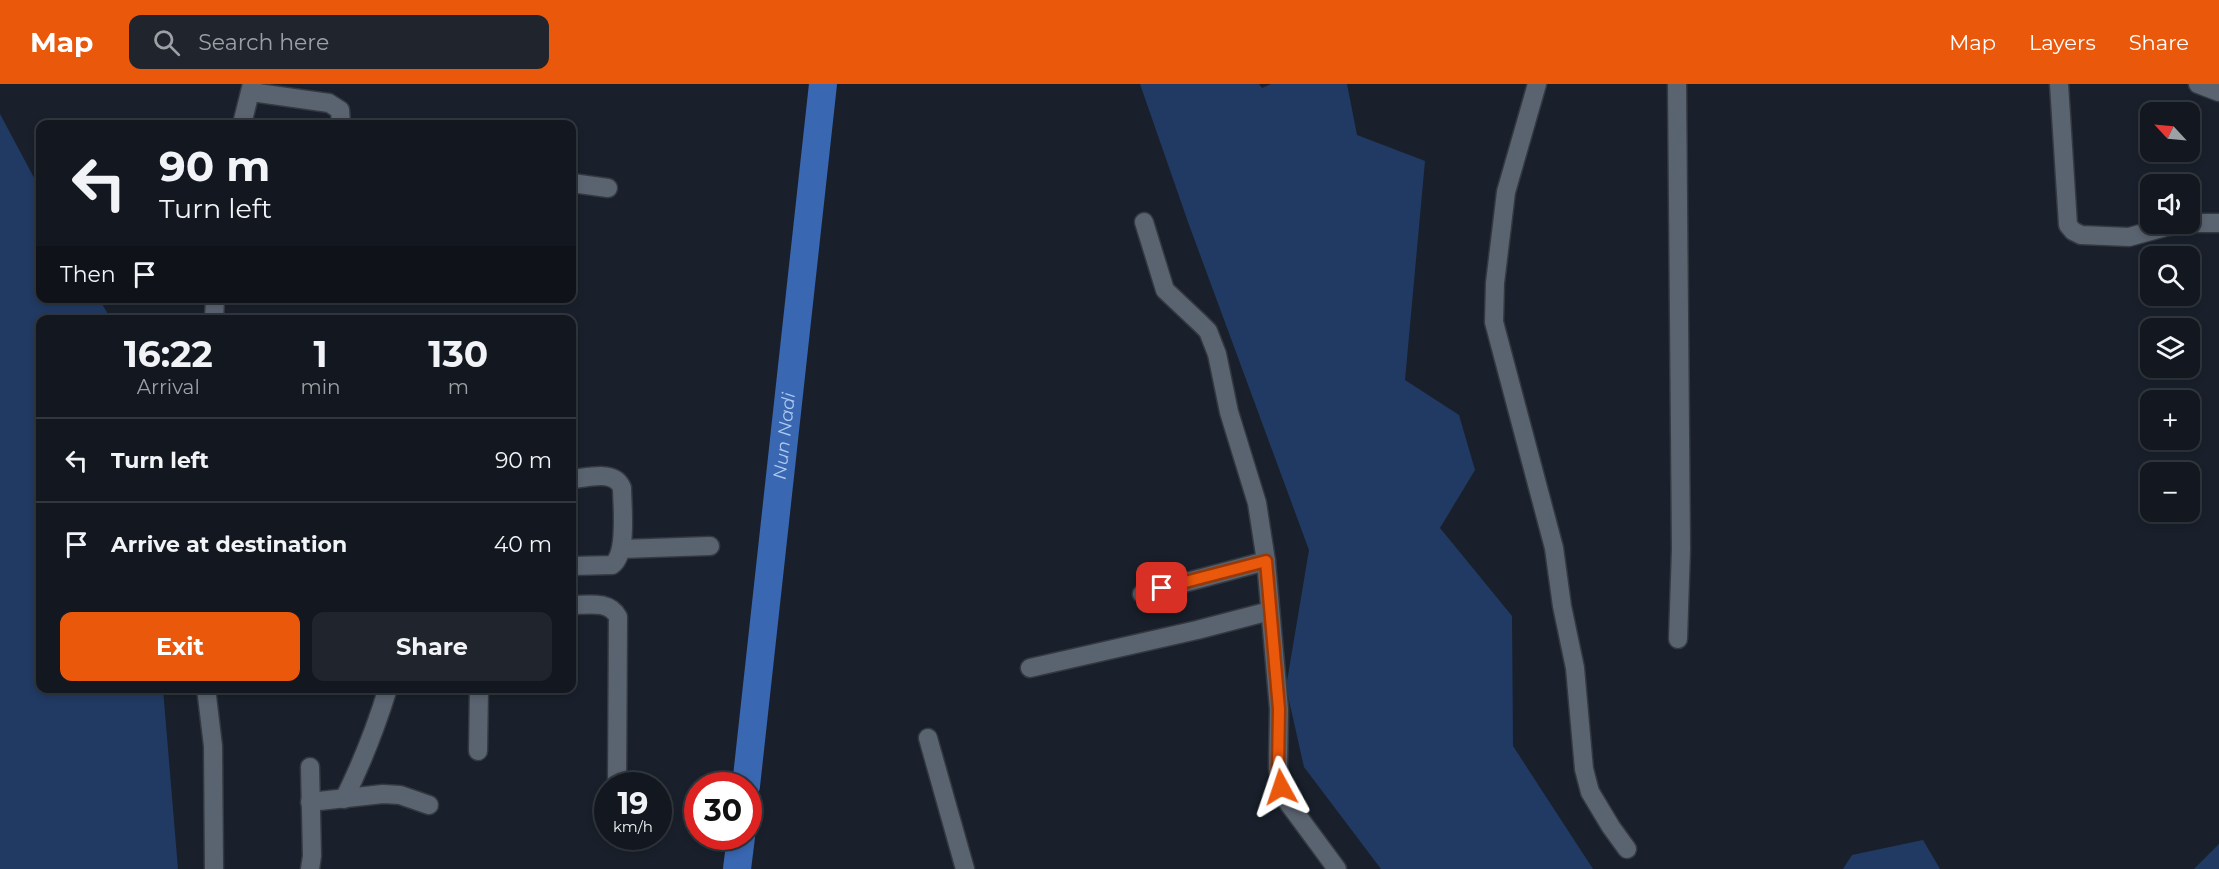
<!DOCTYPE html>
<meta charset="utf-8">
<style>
:root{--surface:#131820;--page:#20252d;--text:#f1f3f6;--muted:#9da0a5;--line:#32373e;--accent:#ea580c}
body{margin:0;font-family:Montserrat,sans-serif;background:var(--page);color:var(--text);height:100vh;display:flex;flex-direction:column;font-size:22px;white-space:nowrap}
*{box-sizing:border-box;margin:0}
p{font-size:20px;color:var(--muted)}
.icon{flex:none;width:33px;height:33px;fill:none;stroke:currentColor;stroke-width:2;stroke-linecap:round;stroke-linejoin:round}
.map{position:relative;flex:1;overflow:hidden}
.side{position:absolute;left:36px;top:231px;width:540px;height:378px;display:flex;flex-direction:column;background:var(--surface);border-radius:12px;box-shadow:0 3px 9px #0003,0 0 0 2px var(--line)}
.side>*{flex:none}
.top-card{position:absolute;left:36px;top:36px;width:540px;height:183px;border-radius:12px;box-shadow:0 3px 9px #0003,0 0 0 2px var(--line);background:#131820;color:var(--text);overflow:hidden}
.needle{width:39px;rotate:296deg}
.buttons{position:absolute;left:2140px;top:18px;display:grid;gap:12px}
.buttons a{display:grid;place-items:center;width:60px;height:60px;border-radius:12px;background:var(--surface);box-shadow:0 3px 9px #0003,0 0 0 2px var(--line);font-size:30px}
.speed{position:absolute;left:594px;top:688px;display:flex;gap:12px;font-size:30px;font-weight:700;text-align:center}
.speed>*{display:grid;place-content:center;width:78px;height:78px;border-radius:50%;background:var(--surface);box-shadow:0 3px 9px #0003,0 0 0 2px var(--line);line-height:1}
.speed small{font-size:15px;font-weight:400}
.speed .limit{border:9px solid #d22;background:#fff;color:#111}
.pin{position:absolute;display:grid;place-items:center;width:51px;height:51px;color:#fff;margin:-26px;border-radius:12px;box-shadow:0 3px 9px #0006}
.me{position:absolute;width:66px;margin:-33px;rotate:355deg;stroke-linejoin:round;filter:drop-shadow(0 0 4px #0008)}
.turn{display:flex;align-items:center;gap:21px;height:126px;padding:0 24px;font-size:27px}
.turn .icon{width:78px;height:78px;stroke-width:2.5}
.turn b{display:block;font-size:42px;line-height:51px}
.then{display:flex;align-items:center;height:57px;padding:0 24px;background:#0003;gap:12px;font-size:22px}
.eta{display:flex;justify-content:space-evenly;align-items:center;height:102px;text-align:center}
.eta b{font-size:36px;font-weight:700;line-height:42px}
.cta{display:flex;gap:12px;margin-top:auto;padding:12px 24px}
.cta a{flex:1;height:69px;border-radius:12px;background:var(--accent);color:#fff;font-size:24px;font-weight:700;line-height:69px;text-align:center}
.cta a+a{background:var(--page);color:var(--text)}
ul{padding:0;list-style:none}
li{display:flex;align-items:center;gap:18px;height:84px;padding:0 24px;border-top:2px solid var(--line)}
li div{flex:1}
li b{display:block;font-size:22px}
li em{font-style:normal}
header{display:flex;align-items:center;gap:36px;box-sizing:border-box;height:84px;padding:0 30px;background:var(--accent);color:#fff}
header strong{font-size:28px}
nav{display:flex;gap:33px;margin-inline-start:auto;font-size:21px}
.search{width:420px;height:54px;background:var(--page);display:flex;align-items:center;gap:15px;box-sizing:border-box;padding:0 21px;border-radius:12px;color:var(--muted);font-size:22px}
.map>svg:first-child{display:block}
.green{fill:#213a63}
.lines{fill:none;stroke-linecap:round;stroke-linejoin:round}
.river{stroke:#3967b1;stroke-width:28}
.minor-casing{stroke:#343941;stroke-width:21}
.minor{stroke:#5a6370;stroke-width:18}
.route-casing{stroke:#983908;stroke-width:15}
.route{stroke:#ea580c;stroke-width:10}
.labels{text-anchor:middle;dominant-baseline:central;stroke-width:6;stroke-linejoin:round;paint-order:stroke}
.water-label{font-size:18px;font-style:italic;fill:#b0caf1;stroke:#070a0f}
</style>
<header>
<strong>Map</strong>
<div class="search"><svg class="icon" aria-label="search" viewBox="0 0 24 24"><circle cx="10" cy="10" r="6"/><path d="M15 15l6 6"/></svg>Search here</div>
<nav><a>Map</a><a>Layers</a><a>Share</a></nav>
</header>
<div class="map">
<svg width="2219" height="785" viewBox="0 0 2219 785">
<rect width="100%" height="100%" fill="#19202b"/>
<g class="green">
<polygon points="1140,0 1259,0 1262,4 1271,0 1347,0 1357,51 1425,77 1405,296 1459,331 1475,386 1440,444 1512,532 1513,662 1593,785 1381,785 1304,683 1286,603 1309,466 1188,138"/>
<polygon points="0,30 40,105 40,214 99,215 111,235 40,236 40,604 163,605 178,785 0,785"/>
<polygon points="1923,756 1940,785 1843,785 1852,771"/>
<polygon points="2219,760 2219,785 2194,785"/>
</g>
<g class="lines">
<g class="river">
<path id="s1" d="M746 702 823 0"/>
<polyline points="737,785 741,753"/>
</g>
<g class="minor-casing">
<g id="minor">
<polyline points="1537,0 1506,108 1495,199 1494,238 1554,464 1562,522 1575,584 1584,685 1590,708 1611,743 1627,765"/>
<polyline points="1677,0 1681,465 1678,555"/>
<polyline points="2059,0 2068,141 2073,147 2081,151 2129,153 2169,142 2189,140"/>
<polyline points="2198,0 2219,8"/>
<polyline points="251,8 329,19 340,26 341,40"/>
<polyline points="242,40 252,0"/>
<polyline points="572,99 608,104"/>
<polyline points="1144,138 1165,206 1200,239 1208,247 1217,270 1229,328 1257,419 1266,477 1279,625 1278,684 1281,703 1289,720 1337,785"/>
<polyline points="2190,139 2219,139"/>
<polyline points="214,236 215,214"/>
<path d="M572 395C587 394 615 385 622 404 622 422 628 470 612 481L572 482"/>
<polyline points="622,465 710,462"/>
<polyline points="1142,510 1266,477"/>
<path d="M572 521C588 521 609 516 618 533L617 702"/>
<polyline points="1030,584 1197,546 1270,527"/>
<polyline points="206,604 213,662 214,785"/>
<polyline points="928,654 965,785"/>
<polyline points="478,667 479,604"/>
<path d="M344 715C362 679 376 643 388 604"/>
<polyline points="310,718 383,710 400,711 429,721"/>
<polyline points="310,785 312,772 310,683"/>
</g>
</g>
<use href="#minor" class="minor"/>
</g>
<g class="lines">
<g class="route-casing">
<polyline id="route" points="1162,504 1266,477 1279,625 1278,684 1281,703"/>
</g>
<use href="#route" class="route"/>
</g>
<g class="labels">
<g class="water-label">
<text stroke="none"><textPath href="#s1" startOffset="352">Nun Nadi</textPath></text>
</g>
</g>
</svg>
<div class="buttons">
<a><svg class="needle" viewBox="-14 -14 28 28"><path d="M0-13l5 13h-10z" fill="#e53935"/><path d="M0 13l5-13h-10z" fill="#9da0a5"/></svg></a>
<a><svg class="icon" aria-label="sound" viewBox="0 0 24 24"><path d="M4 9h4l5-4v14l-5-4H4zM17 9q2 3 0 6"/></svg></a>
<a><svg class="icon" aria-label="search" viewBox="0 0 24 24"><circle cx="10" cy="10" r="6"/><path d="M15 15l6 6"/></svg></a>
<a><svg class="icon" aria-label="layers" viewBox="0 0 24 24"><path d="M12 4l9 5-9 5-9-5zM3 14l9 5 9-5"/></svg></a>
<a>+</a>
<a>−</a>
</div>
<div class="speed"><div>19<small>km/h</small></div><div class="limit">30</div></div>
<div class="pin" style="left:1162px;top:504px;background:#d93025"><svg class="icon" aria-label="arrive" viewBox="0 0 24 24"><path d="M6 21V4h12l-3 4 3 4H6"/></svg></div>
<svg class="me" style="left:1281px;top:703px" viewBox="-20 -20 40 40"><path d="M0-17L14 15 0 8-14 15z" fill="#ea580c" stroke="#fff" stroke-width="4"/></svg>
<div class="top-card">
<div class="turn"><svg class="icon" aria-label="left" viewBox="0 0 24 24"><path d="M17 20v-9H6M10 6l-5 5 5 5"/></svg><div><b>90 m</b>Turn left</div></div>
<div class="then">Then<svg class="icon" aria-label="arrive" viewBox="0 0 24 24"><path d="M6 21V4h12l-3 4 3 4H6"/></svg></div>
</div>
<section class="side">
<div class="eta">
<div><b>16:22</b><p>Arrival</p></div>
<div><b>1</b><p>min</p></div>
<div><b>130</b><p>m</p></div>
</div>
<ul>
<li><svg class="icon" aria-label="left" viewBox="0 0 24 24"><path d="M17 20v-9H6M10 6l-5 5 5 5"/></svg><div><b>Turn left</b></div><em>90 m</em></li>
<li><svg class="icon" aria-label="arrive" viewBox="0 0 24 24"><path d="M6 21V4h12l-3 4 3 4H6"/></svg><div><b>Arrive at destination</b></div><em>40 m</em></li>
</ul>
<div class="cta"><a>Exit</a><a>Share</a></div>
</section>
</div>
